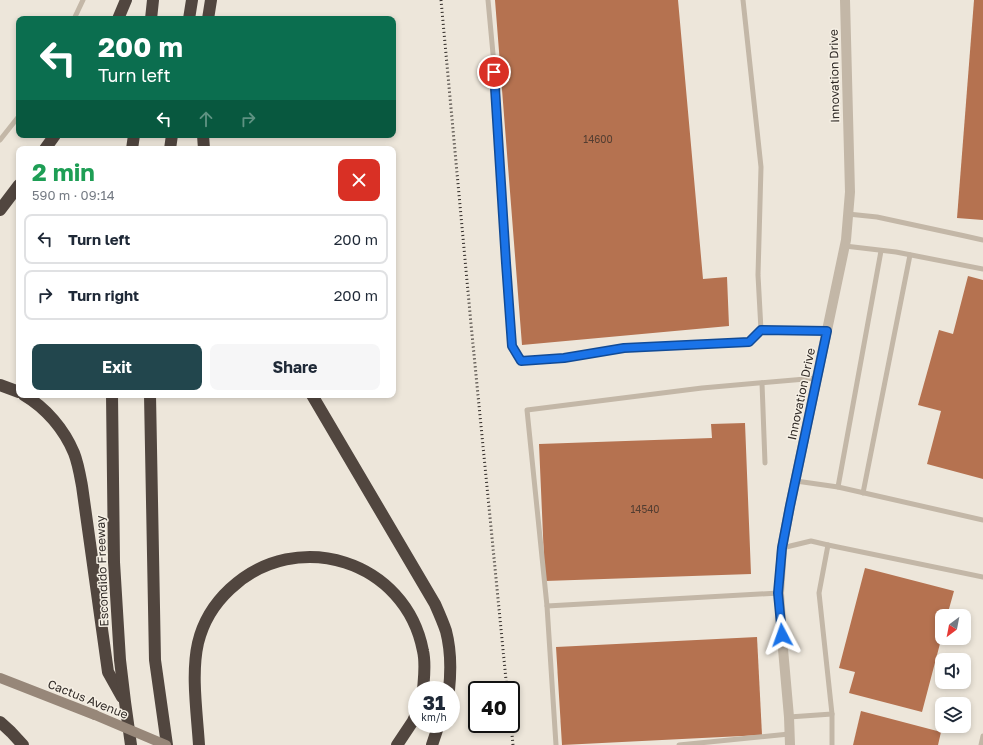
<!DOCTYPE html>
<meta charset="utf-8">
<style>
:root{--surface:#fff;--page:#f6f6f7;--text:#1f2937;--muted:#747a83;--line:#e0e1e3;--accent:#22464d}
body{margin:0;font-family:"Golos Text",sans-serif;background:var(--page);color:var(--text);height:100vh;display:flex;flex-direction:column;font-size:15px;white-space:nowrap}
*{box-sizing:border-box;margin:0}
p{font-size:13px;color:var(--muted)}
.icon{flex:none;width:22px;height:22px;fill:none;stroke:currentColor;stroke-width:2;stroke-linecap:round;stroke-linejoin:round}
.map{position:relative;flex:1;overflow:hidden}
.side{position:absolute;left:16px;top:146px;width:380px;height:252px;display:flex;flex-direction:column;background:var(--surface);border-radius:8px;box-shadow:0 2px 6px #0003}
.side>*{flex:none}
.hud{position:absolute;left:16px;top:16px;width:380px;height:122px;border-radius:8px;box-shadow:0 2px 6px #0003;background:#0b6e4f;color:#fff;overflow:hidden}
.needle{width:26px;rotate:212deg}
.controls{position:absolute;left:935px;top:609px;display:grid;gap:8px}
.controls a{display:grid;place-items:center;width:36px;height:36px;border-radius:8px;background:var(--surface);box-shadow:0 2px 6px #0003;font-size:20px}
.speed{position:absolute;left:408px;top:681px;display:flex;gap:8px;font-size:20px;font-weight:700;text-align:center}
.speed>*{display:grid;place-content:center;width:52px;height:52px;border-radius:50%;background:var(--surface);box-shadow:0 2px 6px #0003;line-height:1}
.speed small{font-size:10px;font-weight:400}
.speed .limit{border:2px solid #111;border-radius:6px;background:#fff;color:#111}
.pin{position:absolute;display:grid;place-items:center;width:34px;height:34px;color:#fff;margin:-17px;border:2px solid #fff;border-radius:50%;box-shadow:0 1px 4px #0007}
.me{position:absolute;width:44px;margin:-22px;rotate:356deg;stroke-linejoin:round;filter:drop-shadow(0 0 3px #0008)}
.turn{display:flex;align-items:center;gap:14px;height:84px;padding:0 16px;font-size:18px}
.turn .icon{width:52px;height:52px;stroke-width:2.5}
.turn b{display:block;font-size:28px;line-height:34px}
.lanes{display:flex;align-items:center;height:38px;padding:0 16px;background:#0003;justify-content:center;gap:20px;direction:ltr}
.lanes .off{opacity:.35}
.round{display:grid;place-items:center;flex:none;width:42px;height:42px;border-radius:8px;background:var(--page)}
.overview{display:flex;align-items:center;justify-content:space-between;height:68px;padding:0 16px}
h1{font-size:24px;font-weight:700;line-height:30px;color:#1e9e55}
.primary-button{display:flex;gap:8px;margin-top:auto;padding:8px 16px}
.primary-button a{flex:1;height:46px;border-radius:8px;background:var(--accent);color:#fff;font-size:16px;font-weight:700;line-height:46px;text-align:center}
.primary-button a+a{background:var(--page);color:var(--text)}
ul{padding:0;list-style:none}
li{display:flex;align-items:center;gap:12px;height:50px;margin:0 8px 6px;padding:0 8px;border:2px solid var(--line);border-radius:8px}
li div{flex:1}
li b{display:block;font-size:15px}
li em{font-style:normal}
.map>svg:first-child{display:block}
.building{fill:#b57250}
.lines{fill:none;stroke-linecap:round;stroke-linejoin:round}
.service{stroke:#c3b7a7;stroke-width:5}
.tertiary{stroke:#c3b7a7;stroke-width:10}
.secondary{stroke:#978779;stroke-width:10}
.motorway{stroke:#51463f;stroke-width:12}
.rail{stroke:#312b27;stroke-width:3;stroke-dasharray:1 3;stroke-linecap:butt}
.secondary-bridge{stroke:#978779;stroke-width:10}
.route-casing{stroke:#114b97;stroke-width:10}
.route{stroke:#1a73e8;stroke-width:7}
.labels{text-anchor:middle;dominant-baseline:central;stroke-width:3;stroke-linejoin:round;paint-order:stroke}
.number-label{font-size:10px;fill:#523d31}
.street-label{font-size:12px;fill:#312b27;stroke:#f6f0e5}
</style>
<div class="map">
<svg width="983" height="745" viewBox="0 0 983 745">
<rect width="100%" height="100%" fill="#ede6da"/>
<g class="building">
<polygon points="495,0 678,0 703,279 727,277 729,326 522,345"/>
<polygon points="974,0 983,0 983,220 957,218"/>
<polygon points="968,276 983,280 983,479 927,464 941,411 918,405 939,330 953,334"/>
<polygon points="745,423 751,574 545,581 539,444 712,438 711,424"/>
<polygon points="865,568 954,591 947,616 942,616 942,636 922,712 849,693 855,672 839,668"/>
<polygon points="757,637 762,735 562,745 556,647"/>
<polygon points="861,711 941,732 938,745 853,745"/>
</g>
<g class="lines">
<g class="service">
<polyline points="488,0 496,86 506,263 512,346 521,361 564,358 624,348 749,342 761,330 827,331"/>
<polyline points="743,0 761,167 758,275 761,330"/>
<polyline points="74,19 83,0"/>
<polyline points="0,140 19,116"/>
<polyline points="848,214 877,217 965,236 983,240"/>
<polyline points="845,246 896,252 983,269"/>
<polyline points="762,383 765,463"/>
<polyline points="796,481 838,487 983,520"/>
<polyline points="838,487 881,251"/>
<polyline points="863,493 910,255"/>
<polyline points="828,545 983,577"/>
<polyline points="782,548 811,541 828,545 819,593 832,714 789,717"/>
<polyline points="779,593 547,606 527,410 702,388 817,378"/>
<polyline points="547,606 556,745"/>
<polyline points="679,745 789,734"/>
<polyline points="832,745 832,714"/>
<polyline points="981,745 983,736"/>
</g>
<polyline class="tertiary" points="790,745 789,717 783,649 779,593 782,548 790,506 846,240 850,192 845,0"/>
<polyline class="secondary" points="0,678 95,715"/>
<g class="motorway">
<polyline points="118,19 126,0"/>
<polyline points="151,19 153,0"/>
<polyline points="189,19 192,0"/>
<polyline points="208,19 211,0"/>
<polyline points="203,135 204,149"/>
<polyline points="45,149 55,135"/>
<polyline points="132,149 134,135"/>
<polyline points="170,149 172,135"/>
<polyline points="0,210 19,185"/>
<polyline points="0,385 19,392"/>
<path d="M24 395C46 408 64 429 74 453 78 463 80 475 82 486L108 672 122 697"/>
<polyline points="112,395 114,562 120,660 125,702 131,745"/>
<polyline points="150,395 155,660 167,745"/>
<path d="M312 395 435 604C439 613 443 622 446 631 451 650 451 671 449 690"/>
<polyline points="0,722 11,732 23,745"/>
<path d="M199 745C197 713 191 674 198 643 203 622 215 603 230 589 297 526 406 561 423 651 426 664 424 677 423 690"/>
<polyline points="397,745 413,721 417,712"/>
<polyline points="432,745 439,724"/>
</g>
<g class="rail">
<polyline points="441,0 471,324 507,690"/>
<polyline points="511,724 513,745"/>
</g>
<polyline class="secondary-bridge" points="95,715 166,745"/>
</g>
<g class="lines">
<g class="route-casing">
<polyline id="route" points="494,72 506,263 512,346 521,361 564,358 624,348 749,342 761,330 827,331 790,506 782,548 778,593 782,635"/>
</g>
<use href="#route" class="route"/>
</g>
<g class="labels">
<g class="number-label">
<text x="598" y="139">14600</text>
<text x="645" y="509">14540</text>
</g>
<g class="street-label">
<text transform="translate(834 76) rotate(-91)">Innovation Drive</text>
<text transform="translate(801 394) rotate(-78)">Innovation Drive</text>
<text transform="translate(102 571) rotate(-92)">Escondido Freeway</text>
<text transform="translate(88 699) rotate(22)">Cactus Avenue</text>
</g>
</g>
</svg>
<div class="controls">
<a><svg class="needle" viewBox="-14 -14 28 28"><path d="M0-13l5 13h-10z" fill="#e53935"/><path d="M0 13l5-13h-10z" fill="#747a83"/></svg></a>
<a><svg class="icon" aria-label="sound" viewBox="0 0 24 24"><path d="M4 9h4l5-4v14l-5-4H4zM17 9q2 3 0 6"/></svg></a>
<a><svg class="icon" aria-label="layers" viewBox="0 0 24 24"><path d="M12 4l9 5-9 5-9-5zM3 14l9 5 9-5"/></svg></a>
</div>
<div class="speed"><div>31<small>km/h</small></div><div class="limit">40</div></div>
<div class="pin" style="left:494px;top:72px;background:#d93025"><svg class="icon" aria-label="arrive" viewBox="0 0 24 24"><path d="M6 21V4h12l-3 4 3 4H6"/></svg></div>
<svg class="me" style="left:782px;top:635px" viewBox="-20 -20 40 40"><path d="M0-17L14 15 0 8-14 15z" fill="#1a73e8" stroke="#fff" stroke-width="4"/></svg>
<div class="hud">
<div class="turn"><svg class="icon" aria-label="left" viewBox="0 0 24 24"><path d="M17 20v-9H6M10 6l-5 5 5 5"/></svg><div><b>200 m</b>Turn left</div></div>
<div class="lanes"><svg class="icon" aria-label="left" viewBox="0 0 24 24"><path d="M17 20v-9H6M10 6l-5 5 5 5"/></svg><svg class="icon off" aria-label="ahead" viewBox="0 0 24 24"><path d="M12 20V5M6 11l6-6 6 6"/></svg><svg class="icon off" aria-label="right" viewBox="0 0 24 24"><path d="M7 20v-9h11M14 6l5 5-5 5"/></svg></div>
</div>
<section class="side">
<div class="overview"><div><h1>2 min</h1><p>590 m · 09:14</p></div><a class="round" style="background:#d93025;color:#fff"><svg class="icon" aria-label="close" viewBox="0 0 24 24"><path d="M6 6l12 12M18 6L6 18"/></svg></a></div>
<ul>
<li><svg class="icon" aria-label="left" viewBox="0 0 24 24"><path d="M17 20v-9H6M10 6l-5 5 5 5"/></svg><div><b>Turn left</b></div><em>200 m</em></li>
<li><svg class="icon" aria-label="right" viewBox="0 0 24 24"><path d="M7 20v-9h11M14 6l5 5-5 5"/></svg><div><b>Turn right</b></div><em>200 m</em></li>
</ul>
<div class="primary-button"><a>Exit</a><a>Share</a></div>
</section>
</div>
